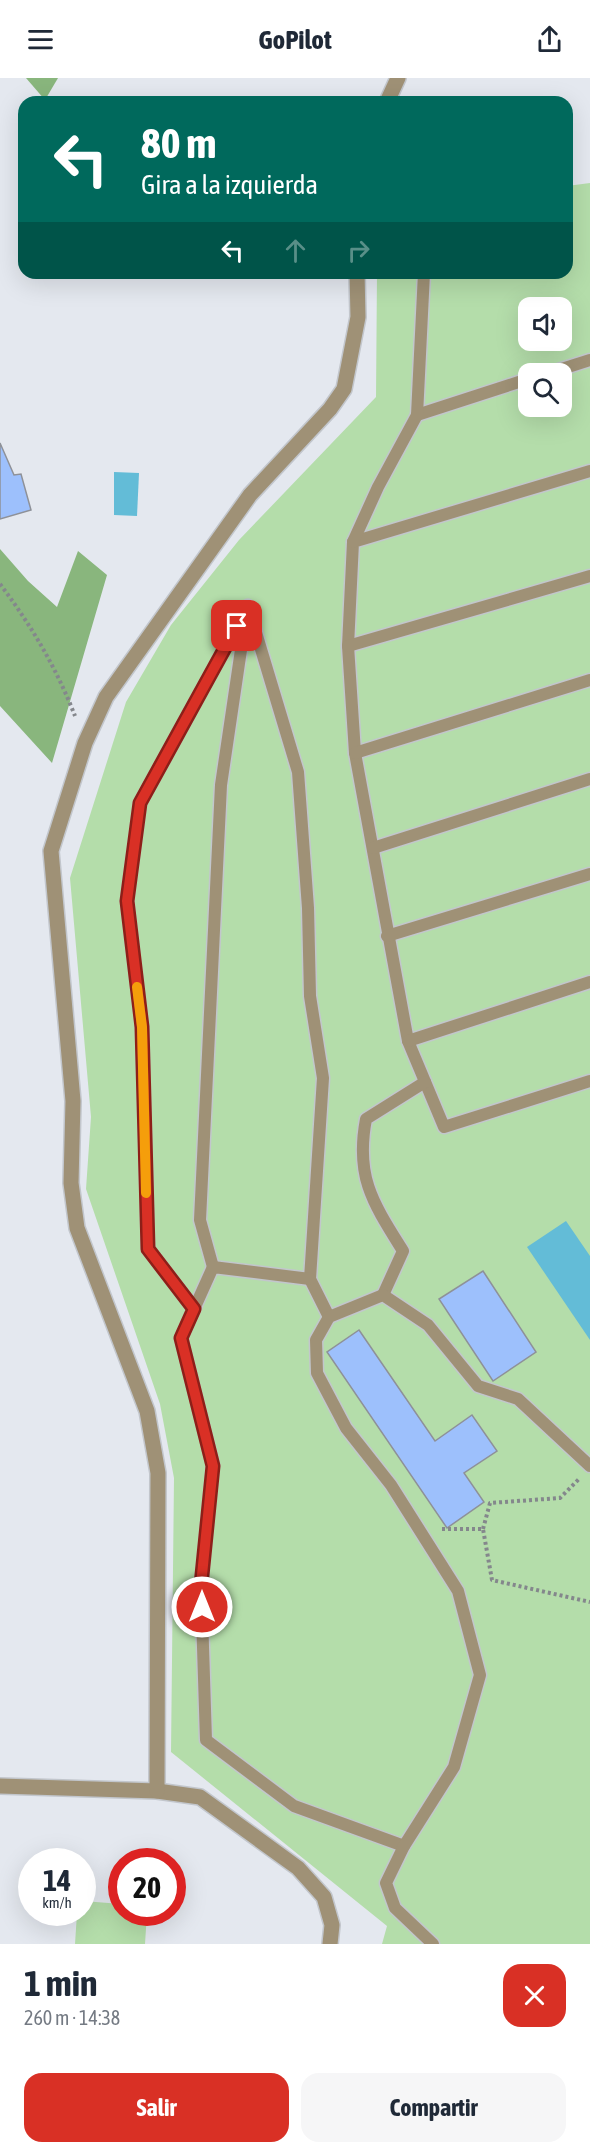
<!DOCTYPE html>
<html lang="es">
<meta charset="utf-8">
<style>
:root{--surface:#fff;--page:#f6f6f7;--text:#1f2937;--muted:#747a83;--accent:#d93025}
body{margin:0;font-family:"Asap Condensed",sans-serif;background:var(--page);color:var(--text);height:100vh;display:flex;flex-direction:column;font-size:22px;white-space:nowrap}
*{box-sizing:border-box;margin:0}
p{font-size:20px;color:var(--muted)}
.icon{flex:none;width:33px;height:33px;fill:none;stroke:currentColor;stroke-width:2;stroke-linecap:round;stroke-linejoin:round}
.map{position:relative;height:1866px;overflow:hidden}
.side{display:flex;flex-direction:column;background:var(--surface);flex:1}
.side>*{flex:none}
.hud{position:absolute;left:18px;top:18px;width:555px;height:183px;border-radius:18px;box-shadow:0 6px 24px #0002;background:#00695c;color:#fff;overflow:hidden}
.tools{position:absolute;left:518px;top:219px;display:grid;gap:12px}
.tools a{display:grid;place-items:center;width:54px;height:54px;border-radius:12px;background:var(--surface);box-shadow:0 6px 24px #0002;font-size:30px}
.speed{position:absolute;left:18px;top:1770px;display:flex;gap:12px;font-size:30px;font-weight:700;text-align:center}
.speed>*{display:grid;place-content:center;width:78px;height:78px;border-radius:50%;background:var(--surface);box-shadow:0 6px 24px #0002;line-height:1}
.speed small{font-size:15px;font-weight:400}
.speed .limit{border:9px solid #d22;background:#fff;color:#111}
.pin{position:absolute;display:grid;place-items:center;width:51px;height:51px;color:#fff;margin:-26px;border-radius:12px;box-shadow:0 3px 9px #0006}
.me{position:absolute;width:66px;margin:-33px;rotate:0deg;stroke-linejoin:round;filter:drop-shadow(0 0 4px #0008)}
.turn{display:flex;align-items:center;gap:21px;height:126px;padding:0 24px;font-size:27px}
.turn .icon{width:78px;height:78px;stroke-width:2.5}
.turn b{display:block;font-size:42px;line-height:51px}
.lanes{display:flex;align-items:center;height:57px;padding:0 24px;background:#0003;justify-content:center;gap:30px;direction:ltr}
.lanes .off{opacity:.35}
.round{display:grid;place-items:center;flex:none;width:63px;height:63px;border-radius:18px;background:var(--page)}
.headline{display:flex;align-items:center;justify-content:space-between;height:102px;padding:0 24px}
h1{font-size:36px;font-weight:700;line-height:45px}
.cta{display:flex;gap:12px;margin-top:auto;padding:12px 24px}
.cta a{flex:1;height:69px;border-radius:18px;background:var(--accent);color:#fff;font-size:24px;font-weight:700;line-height:69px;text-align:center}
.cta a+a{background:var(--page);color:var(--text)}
header{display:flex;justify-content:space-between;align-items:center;height:78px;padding:0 24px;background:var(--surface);font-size:27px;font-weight:700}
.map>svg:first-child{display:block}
.green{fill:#b4ddaa;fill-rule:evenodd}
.forest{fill:#89b67d}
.water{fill:#63bcd7}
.building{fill:#9dc0fc;stroke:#8e9198;stroke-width:1.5}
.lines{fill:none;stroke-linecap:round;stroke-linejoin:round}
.service-casing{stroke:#c2c6cc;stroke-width:15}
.minor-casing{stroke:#c2c6cc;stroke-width:18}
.path{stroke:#84878c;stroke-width:4;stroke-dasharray:3 3;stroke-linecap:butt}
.service{stroke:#9f9176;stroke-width:12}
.minor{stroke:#9f9176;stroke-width:15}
.route-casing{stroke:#8d1f18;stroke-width:15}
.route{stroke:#d93025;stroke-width:10}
.slow{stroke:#f59e0b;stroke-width:10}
</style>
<header><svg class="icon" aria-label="menu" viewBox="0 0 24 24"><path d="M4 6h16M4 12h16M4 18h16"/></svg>GoPilot<svg class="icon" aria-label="share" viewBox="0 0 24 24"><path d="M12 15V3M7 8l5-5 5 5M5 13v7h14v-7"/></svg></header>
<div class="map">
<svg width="590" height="1866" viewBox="0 0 590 1866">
<rect width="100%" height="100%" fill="#e4e8ef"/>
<g class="green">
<path d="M590 105V1866H382L387 1848 171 1674 174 1400 160 1326 86 1111 91 1039 70 800 126 624 171 547 239 462 376 319 377 195H567V108ZM528 230H561V262H528ZM528 296H561V328H528Z"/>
<polygon points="83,1823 121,1826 122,1834 147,1835 145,1866 75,1866 77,1835 82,1834"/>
</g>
<g class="forest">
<polygon points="26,0 58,0 45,22"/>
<polygon points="0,471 28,503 57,529 78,473 107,497 52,685 0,628"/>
</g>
<g class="water">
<polygon points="114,394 139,395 137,438 114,437"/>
<polygon points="566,1143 590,1178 590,1262 527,1169"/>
</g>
<g class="building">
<polygon points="0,365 14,397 21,396 31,432 0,441"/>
<polygon points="483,1193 536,1274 493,1303 439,1221"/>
<polygon points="359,1252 435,1363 472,1337 497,1373 464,1395 484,1424 447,1450 327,1274"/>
</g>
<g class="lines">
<g class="service-casing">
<g id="service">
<polyline points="546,296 590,282"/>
<polyline points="417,337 528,301"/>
<polyline points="590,393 353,464 348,568 355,675 408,963 444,1049 590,1003"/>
<polyline points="353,464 378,409 417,337 424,195"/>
<polyline points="248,528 298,694 308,830 310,918 323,1000 310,1201 329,1239"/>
<polyline points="348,568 590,498"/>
<polyline points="355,675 590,602"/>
<polyline points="373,770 590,701"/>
<polyline points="387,858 590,796"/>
<polyline points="408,963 590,904"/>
<polyline points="213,1189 200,1142 221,707 246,538"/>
<polyline points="310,1201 213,1189 181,1260 213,1387 201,1507 206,1662 294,1728 404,1768"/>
<path d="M383 1217 403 1173C373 1125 355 1099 366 1041L425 1004"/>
<polyline points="194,1231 148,1171 142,949 127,823 140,725 248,528"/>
<polyline points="433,1866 395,1830 386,1805 404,1768 454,1689 480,1597 458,1513 391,1407 346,1350 317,1295 316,1262 329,1239 383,1217 428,1247 478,1308 518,1321 590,1388"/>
</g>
</g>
<g class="minor-casing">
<g id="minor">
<polyline points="387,24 398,0"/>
<polyline points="0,1708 157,1713 200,1719 298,1790 324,1819 332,1847 330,1866"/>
<polyline points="157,1713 158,1395 147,1333 77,1150 71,1105 73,1023 51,773 85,665 106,619 250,417 330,331 344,311 358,239 357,195"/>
</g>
</g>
<g class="path">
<path d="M0 506C31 547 56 589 75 638"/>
<polyline points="442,1451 483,1451 492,1502 590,1524"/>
<polyline points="483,1451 490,1425 560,1420 579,1401"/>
</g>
<use href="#service" class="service"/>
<use href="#minor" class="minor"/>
</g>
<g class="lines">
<g class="route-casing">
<polyline id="route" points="202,1529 201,1507 213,1388 181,1260 194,1231 148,1171 142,949 127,823 140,725 237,548"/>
</g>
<use href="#route" class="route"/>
<polyline class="slow" points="137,909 142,949 146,1115"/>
</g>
</svg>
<div class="tools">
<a><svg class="icon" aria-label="sound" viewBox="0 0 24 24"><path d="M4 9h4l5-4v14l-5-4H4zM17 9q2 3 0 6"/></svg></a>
<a><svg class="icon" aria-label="search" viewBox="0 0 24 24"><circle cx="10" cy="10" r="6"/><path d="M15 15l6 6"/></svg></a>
</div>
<div class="speed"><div>14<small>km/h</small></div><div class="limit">20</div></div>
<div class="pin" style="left:237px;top:548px;background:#d93025"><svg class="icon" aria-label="arrive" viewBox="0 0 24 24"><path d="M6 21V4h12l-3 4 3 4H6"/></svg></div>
<svg class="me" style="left:202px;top:1529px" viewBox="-20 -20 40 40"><circle r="17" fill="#d93025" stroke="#fff" stroke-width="3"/><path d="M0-11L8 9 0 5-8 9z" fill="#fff"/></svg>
<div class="hud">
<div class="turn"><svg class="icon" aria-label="left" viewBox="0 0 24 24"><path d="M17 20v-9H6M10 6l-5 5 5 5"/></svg><div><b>80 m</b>Gira a la izquierda</div></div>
<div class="lanes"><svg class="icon" aria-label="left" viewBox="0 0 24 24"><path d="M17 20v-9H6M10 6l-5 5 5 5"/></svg><svg class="icon off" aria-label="ahead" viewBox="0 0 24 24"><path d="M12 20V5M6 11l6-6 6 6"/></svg><svg class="icon off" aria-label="right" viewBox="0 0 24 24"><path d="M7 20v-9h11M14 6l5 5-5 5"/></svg></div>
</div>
</div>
<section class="side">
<div class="headline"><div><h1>1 min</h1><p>260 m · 14:38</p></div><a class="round" style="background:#d93025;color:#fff"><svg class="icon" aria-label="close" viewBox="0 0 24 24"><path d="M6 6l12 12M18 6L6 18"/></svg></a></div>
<div class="cta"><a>Salir</a><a>Compartir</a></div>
</section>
